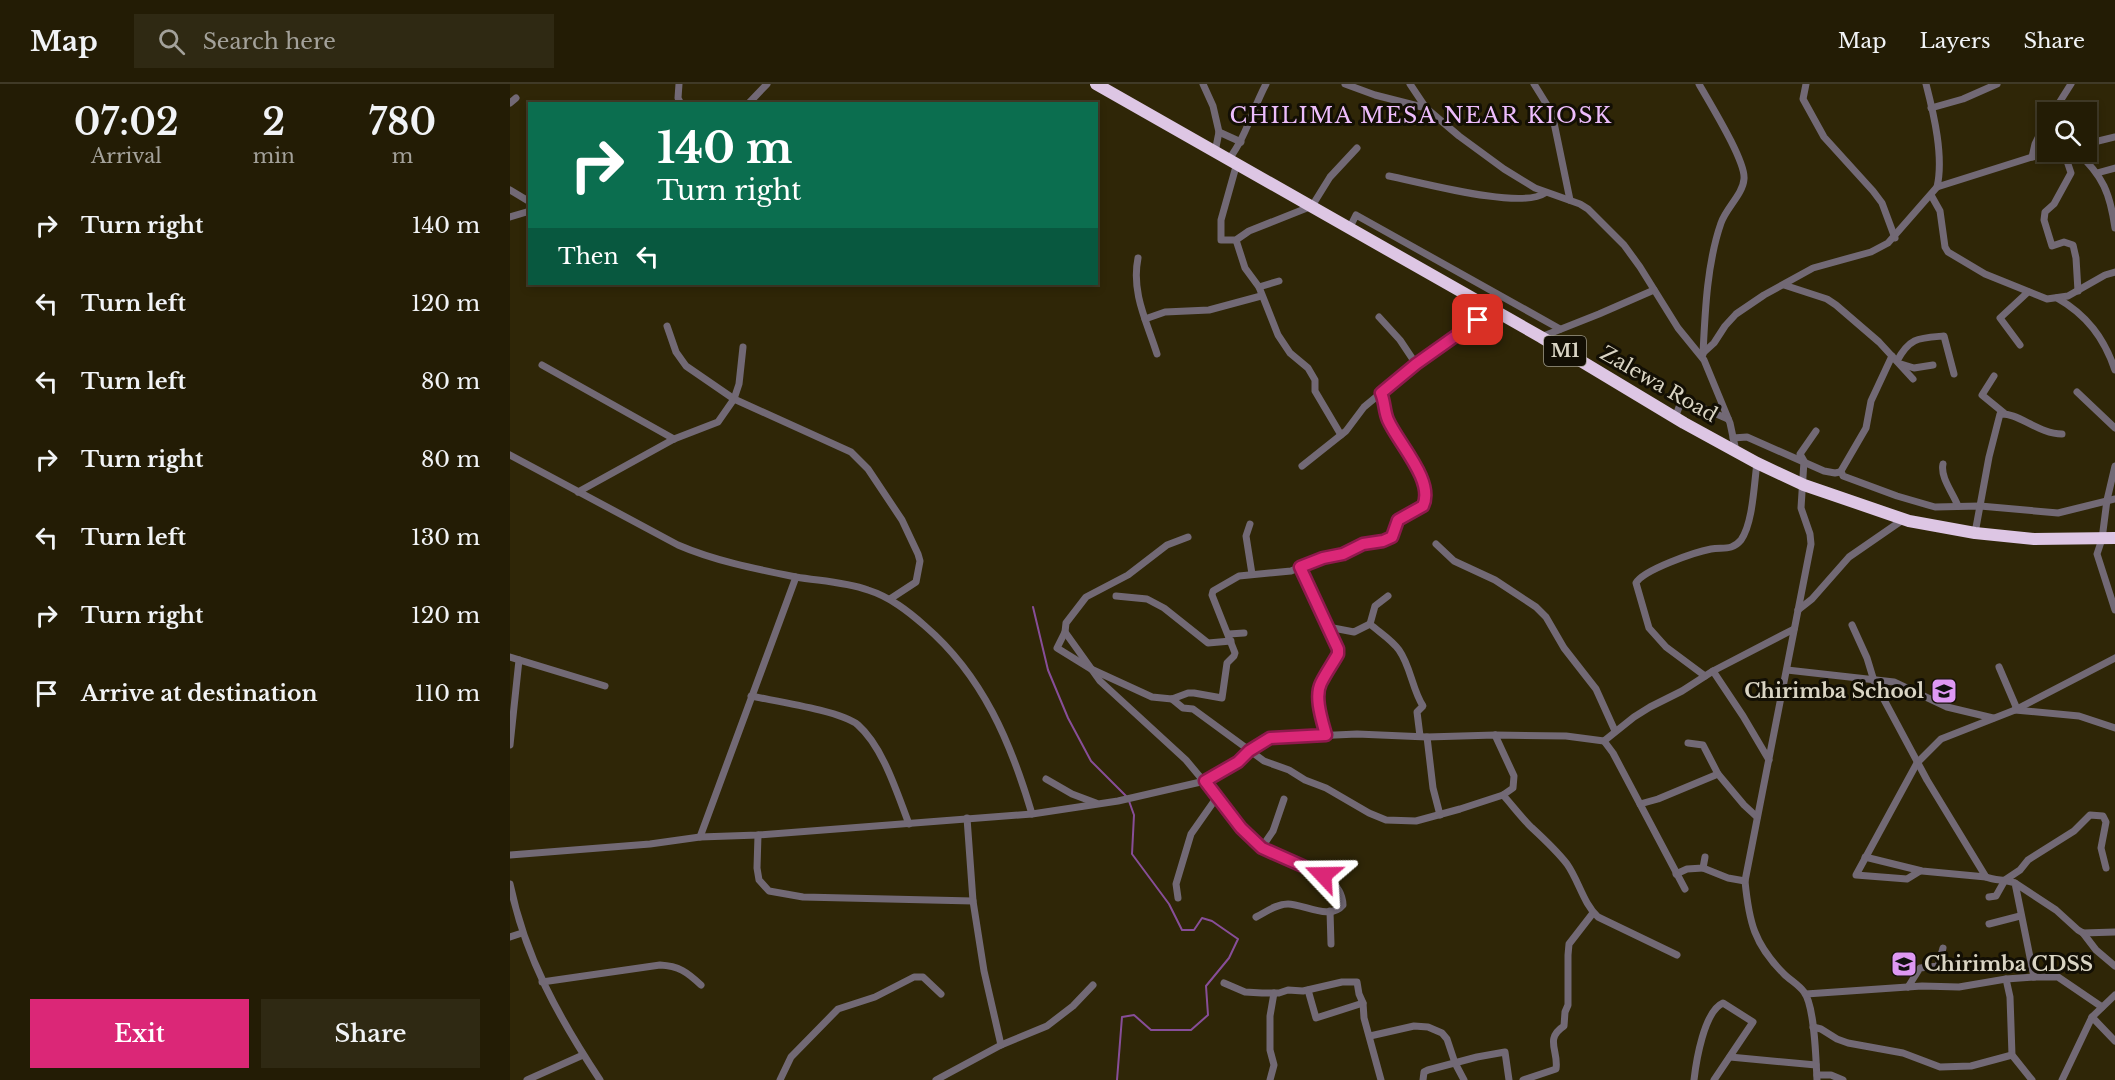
<!DOCTYPE html>
<style>
:root{--surface:#231c05;--page:#2f2913;--text:#f1f3f6;--muted:#a3a19a;--line:#403a27;--accent:#db2777}
body{margin:0;font-family:"Libre Baskerville",serif;background:var(--page);color:var(--text);height:100vh;display:flex;flex-direction:column;font-size:22px;white-space:nowrap}
*{box-sizing:border-box;margin:0}
p{font-size:20px;color:var(--muted)}
.icon{flex:none;width:33px;height:33px;fill:none;stroke:currentColor;stroke-width:2;stroke-linecap:round;stroke-linejoin:round}
.map{position:relative;flex:1;overflow:hidden}
.sheet{display:flex;flex-direction:column;background:var(--surface);width:510px}
.sheet>*{flex:none}
.guide{position:absolute;left:18px;top:18px;width:570px;height:183px;border-radius:0px;box-shadow:0 3px 9px #0003,0 0 0 2px var(--line);background:#0b6e4f;color:#fff;overflow:hidden}
.buttons{position:absolute;left:1527px;top:18px;display:grid;gap:12px}
.buttons a{display:grid;place-items:center;width:60px;height:60px;border-radius:0px;background:var(--surface);box-shadow:0 3px 9px #0003,0 0 0 2px var(--line);font-size:30px}
.pin{position:absolute;display:grid;place-items:center;width:51px;height:51px;color:#fff;margin:-26px;border-radius:12px;box-shadow:0 3px 9px #0006}
.me{position:absolute;width:66px;margin:-33px;rotate:293deg;stroke-linejoin:round;filter:drop-shadow(0 0 4px #0008)}
.turn{display:flex;align-items:center;gap:21px;height:126px;padding:0 30px;font-size:27px}
.turn .icon{width:78px;height:78px;stroke-width:2.5}
.turn b{display:block;font-size:42px;line-height:51px}
.then{display:flex;align-items:center;height:57px;padding:0 30px;background:#0003;gap:12px;font-size:22px}
.eta{display:flex;justify-content:space-evenly;align-items:center;height:102px;text-align:center}
.eta b{font-size:36px;font-weight:600;line-height:42px}
.action{display:flex;gap:12px;margin-top:auto;padding:12px 30px}
.action a{flex:1;height:69px;border-radius:0px;background:var(--accent);color:#fff;font-size:24px;font-weight:600;line-height:69px;text-align:center}
.action a+a{background:var(--page);color:var(--text)}
ul{padding:0;list-style:none}
li{display:flex;align-items:center;gap:18px;height:78px;padding:0 30px}
li div{flex:1}
li b{display:block;font-size:22px}
li em{font-style:normal}
header{display:flex;align-items:center;gap:36px;box-sizing:border-box;height:84px;padding:0 30px;background:var(--surface);border-bottom:2px solid var(--line)}
header strong{font-size:28px}
nav{display:flex;gap:33px;margin-inline-start:auto;font-size:21px}
.search{width:420px;height:54px;background:var(--page);display:flex;align-items:center;gap:15px;box-sizing:border-box;padding:0 21px;border-radius:0px;color:var(--muted);font-size:22px}
main{display:flex;flex:1;min-height:0}
.map>svg:first-child{display:block}
.lines{fill:none;stroke-linecap:round;stroke-linejoin:round}
.stream{stroke:#874e98;stroke-width:2}
.street{stroke:#726975;stroke-width:7}
.highway{stroke:#ddc6e4;stroke-width:12}
.route-casing{stroke:#8e194d;stroke-width:15}
.route{stroke:#db2777;stroke-width:10}
.labels{text-anchor:middle;dominant-baseline:central;stroke-width:6;stroke-linejoin:round;paint-order:stroke}
.shield{fill:#130f04;stroke:#9e9a8a;stroke-width:1.5}
.shield-label{font-size:18px;font-weight:bold;fill:#dad5c4}
.street-label{font-size:20px;fill:#dad5c4;stroke:#130f04}
.poi-label{font-size:20px;font-weight:bold;fill:#dad5c4;stroke:#130f04;text-anchor:end}
.quarter-label{font-size:22px;letter-spacing:1.5px;fill:#edbdfc;stroke:#130f04}
</style>
<header>
<strong>Map</strong>
<div class="search"><svg class="icon" aria-label="search" viewBox="0 0 24 24"><circle cx="10" cy="10" r="6"/><path d="M15 15l6 6"/></svg>Search here</div>
<nav><a>Map</a><a>Layers</a><a>Share</a></nav>
</header>
<main>
<section class="sheet">
<div class="eta">
<div><b>07:02</b><p>Arrival</p></div>
<div><b>2</b><p>min</p></div>
<div><b>780</b><p>m</p></div>
</div>
<ul>
<li><svg class="icon" aria-label="right" viewBox="0 0 24 24"><path d="M7 20v-9h11M14 6l5 5-5 5"/></svg><div><b>Turn right</b></div><em>140 m</em></li>
<li><svg class="icon" aria-label="left" viewBox="0 0 24 24"><path d="M17 20v-9H6M10 6l-5 5 5 5"/></svg><div><b>Turn left</b></div><em>120 m</em></li>
<li><svg class="icon" aria-label="left" viewBox="0 0 24 24"><path d="M17 20v-9H6M10 6l-5 5 5 5"/></svg><div><b>Turn left</b></div><em>80 m</em></li>
<li><svg class="icon" aria-label="right" viewBox="0 0 24 24"><path d="M7 20v-9h11M14 6l5 5-5 5"/></svg><div><b>Turn right</b></div><em>80 m</em></li>
<li><svg class="icon" aria-label="left" viewBox="0 0 24 24"><path d="M17 20v-9H6M10 6l-5 5 5 5"/></svg><div><b>Turn left</b></div><em>130 m</em></li>
<li><svg class="icon" aria-label="right" viewBox="0 0 24 24"><path d="M7 20v-9h11M14 6l5 5-5 5"/></svg><div><b>Turn right</b></div><em>120 m</em></li>
<li><svg class="icon" aria-label="arrive" viewBox="0 0 24 24"><path d="M6 21V4h12l-3 4 3 4H6"/></svg><div><b>Arrive at destination</b></div><em>110 m</em></li>
</ul>
<div class="action"><a>Exit</a><a>Share</a></div>
</section>
<div class="map">
<svg width="1605" height="996" viewBox="0 0 1605 996">
<rect width="100%" height="100%" fill="#2f2607"/>
<g class="lines">
<g class="stream">
<polyline points="523,523 538,586 558,634 581,677 616,712"/>
<polyline points="607,996 612,933 624,931 641,946 681,946 698,931 696,902 719,874 728,855 702,837 692,834 684,846 672,846 659,820 622,770 624,731 619,717"/>
</g>
<g class="street">
<polyline points="169,0 168,14 171,20"/>
<polyline points="693,0 703,22 709,48 705,68"/>
<polyline points="835,0 865,11 916,24"/>
<polyline points="900,0 916,24 949,52 994,85 1025,104 1070,120 1078,125 1114,161 1130,183 1168,244 1194,276 1220,339 1226,367"/>
<polyline points="1024,0 1042,29 1060,116"/>
<path d="M1189 0C1199 18 1236 77 1234 95 1233 110 1216 124 1211 139 1197 179 1195 228 1193 270"/>
<polyline points="1296,0 1293,15 1314,53 1363,107 1372,119 1385,154"/>
<path d="M1416 0C1424 31 1434 73 1427 103"/>
<polyline points="0,19 6,14"/>
<polyline points="238,20 257,0"/>
<polyline points="1421,24 1453,15 1487,0"/>
<polyline points="1540,28 1541,25 1549,19 1561,0"/>
<polyline points="709,48 731,58"/>
<polyline points="1576,60 1605,53"/>
<polyline points="1554,68 1561,89 1544,120 1535,128 1534,136 1542,162 1554,158 1563,161 1566,174 1568,207"/>
<path d="M1567 68C1593 92 1600 109 1605 144"/>
<polyline points="1522,73 1525,60 1538,33"/>
<path d="M719 75C736 53 743 24 756 0"/>
<polyline points="727,79 711,136 711,156 726,156 739,147 802,122 820,93 847,64"/>
<polyline points="1587,89 1605,84"/>
<path d="M879 92C910 98 1011 126 1035 109"/>
<polyline points="0,106 20,118"/>
<polyline points="1421,111 1430,127 1435,163 1438,168 1475,190 1537,215 1558,212 1595,191 1605,188"/>
<polyline points="0,133 20,127"/>
<polyline points="839,145 846,131 1050,245"/>
<polyline points="726,156 735,184 749,203 769,197"/>
<path d="M628 174C621 209 637 238 647 270"/>
<polyline points="1274,201 1317,215 1326,221 1369,258 1403,295"/>
<polyline points="749,203 768,251 780,269 798,284 805,296 805,307 831,351"/>
<path d="M1547 214C1577 231 1594 254 1605 286"/>
<polyline points="869,233 890,256 906,280"/>
<polyline points="635,235 655,228 699,226 751,212"/>
<polyline points="157,242 166,268 176,282 224,315 341,368 358,385 392,436 408,470 410,477 406,498 380,515"/>
<polyline points="1031,253 1089,230 1144,206"/>
<polyline points="1510,261 1490,234 1518,208"/>
<polyline points="1193,269 1204,259 1215,242 1226,230 1254,211 1303,184 1361,168 1378,159 1427,103 1522,73 1547,68"/>
<polyline points="1382,272 1361,317 1356,344 1331,387 1333,392 1387,412 1425,423 1470,422 1548,429 1605,415"/>
<path d="M1387 277C1400 253 1409 254 1434 252L1444 290"/>
<polyline points="1391,280 1404,284 1423,281"/>
<polyline points="32,281 164,355"/>
<polyline points="1484,292 1472,311 1494,329"/>
<polyline points="1567,308 1605,344"/>
<polyline points="1165,334 1172,315 1218,335"/>
<path d="M1306 347 1290 370 1294 377 1291 424 1300 450 1301 460 1235 797C1239 838 1244 860 1274 890 1280 896 1289 901 1294 908 1305 922 1306 978 1307 996"/>
<polyline points="1223,354 1237,353 1314,387 1325,389 1330,388"/>
<path d="M0 371 168 461C205 477 246 485 286 493 310 497 335 498 358 506 380 513 398 527 415 542 473 592 501 659 522 730"/>
<path d="M1433 380C1430 393 1443 409 1448 422"/>
<polyline points="792,382 836,347 854,323 906,280 982,226"/>
<polyline points="1605,382 1597,416 1592,455 1587,470 1605,526"/>
<polyline points="68,408 164,355 208,338 224,315 229,300 233,263"/>
<polyline points="740,440 736,452 742,490"/>
<path d="M1465 449 1479 373 1490 330C1507 328 1529 350 1552 350"/>
<path d="M678 453 657 461 618 491 576 513 556 539 555 548 590 597 676 676 741 754C750 762 758 767 769 772 791 783 832 790 833 821 820 837 794 820 778 820 766 820 756 828 746 833"/>
<polyline points="926,460 944,477 985,496 1026,523 1036,533 1054,564 1086,605 1105,647"/>
<path d="M790 483 828 565V570C823 579 816 589 811 599 804 613 812 636 816 651"/>
<polyline points="606,512 637,515 654,524 698,559 721,557"/>
<polyline points="1288,526 1302,515 1339,473 1394,435"/>
<polyline points="860,540 865,522 878,512"/>
<path d="M1342 541 1357 574 1364 597 1417 696 1476 793C1486 797 1494 795 1505 799L1524 893"/>
<path d="M818 543 844 548 860 540C869 548 882 556 889 566 901 583 902 605 913 622L907 628 910 652"/>
<path d="M555 548 547 564 581 585 642 613 662 615 678 609H684L712 614 717 579 724 572 725 569 702 511 703 507 729 492 781 487 813 474 833 470 849 462 873 457 881 453 888 436 913 422C925 397 888 359 878 336 874 328 875 318 871 309"/>
<polyline points="719,550 734,549"/>
<polyline points="0,573 95,602"/>
<polyline points="1489,583 1507,625"/>
<polyline points="1277,586 1384,598 1437,623 1483,634"/>
<polyline points="1203,587 1233,632 1259,676"/>
<path d="M1195 592 1156 563 1139 544 1126 499C1133 486 1185 468 1201 465 1213 463 1222 467 1231 456 1243 439 1244 400 1247 379"/>
<path d="M241 612C264 617 332 627 348 641 373 663 387 709 399 740"/>
<polyline points="662,615 673,624 683,625 754,677 779,686 795,696 816,704 859,729 876,736 906,737 950,725 993,711 1003,704 1004,692 985,651"/>
<polyline points="1505,626 1569,632 1605,644"/>
<polyline points="917,653 923,704 930,731"/>
<polyline points="1094,657 1103,669 1175,805"/>
<polyline points="1178,659 1193,661 1208,690"/>
<polyline points="0,661 9,576"/>
<polyline points="536,695 562,710 586,719"/>
<path d="M993 711C1002 721 1011 733 1021 743 1034 755 1046 766 1057 780 1069 797 1073 819 1088 833L1167 871"/>
<polyline points="1130,720 1148,715 1208,690 1234,721 1247,733"/>
<polyline points="457,734 463,817 474,887 491,961"/>
<polyline points="248,751 247,784 249,796 259,807 293,813 463,817"/>
<polyline points="190,753 286,493"/>
<polyline points="752,763 763,747 774,715"/>
<polyline points="0,771 140,760 190,753 248,751 522,730 608,717 695,697 713,688 728,678 739,667 760,654 847,650 917,653 985,651 1056,652 1094,657 1124,633 1140,623 1172,607 1203,587 1284,545"/>
<polyline points="1355,773 1412,787 1476,793"/>
<polyline points="1193,784 1218,794 1235,797"/>
<polyline points="1410,787 1397,795 1346,791 1407,679 1431,655 1505,626 1605,574"/>
<polyline points="1166,790 1177,785 1193,784 1195,773"/>
<polyline points="1505,799 1546,826 1568,846 1573,849 1605,848"/>
<path d="M0 800C15 873 49 934 90 996"/>
<polyline points="1479,813 1486,812 1495,796 1510,786 1518,776 1564,747 1580,731 1593,732 1596,738 1591,764 1596,784"/>
<polyline points="668,814 666,800 681,750 707,713"/>
<polyline points="820,827 821,860"/>
<polyline points="1479,840 1510,832"/>
<polyline points="1573,849 1586,866 1605,882"/>
<polyline points="0,853 12,849"/>
<polyline points="1496,895 1500,913 1502,971 1522,996"/>
<path d="M32 898 150 881C169 882 177 888 191 901"/>
<polyline points="714,899 735,908 752,909 769,909 778,906 793,907 832,898 847,898 849,910 853,919 854,934 871,996"/>
<polyline points="1398,903 1410,884 1428,882 1433,864"/>
<polyline points="798,906 806,934 853,919"/>
<polyline points="1296,910 1412,902 1449,903 1496,895 1524,893 1548,893 1592,923"/>
<polyline points="1582,933 1605,957"/>
<polyline points="1303,943 1311,945 1327,955 1338,959 1393,969 1430,983 1461,982 1502,971"/>
<polyline points="860,952 904,942 918,943 932,949 937,955 945,979 954,996"/>
<polyline points="1220,973 1306,981"/>
<polyline points="1307,991 1321,991 1333,996"/>
<polyline points="17,996 73,971"/>
<polyline points="270,996 281,973 328,925 365,913 404,893 413,893 431,910"/>
<polyline points="426,996 491,961 537,942 563,922 583,901"/>
<polyline points="760,996 764,981 760,966 760,932 764,909"/>
<polyline points="913,996 914,988 918,986 967,973 995,968 999,996"/>
<path d="M1013 996 1046 985C1049 967 1034 955 1054 942L1055 928 1058 921V871L1059 860 1083 829"/>
<path d="M1184 996C1186 978 1194 927 1213 919L1243 938 1204 996"/>
<polyline points="1552,996 1582,933 1605,911"/>
</g>
<polyline class="highway" points="586,0 1031,253 1174,339 1247,379 1294,401 1399,437 1465,449 1524,455 1605,454"/>
</g>
<g class="lines">
<g class="route-casing">
<path id="route" d="M813 791 752 764 731 744 695 697 728 678 739 667 760 654 816 651C812 636 804 613 811 599 816 589 823 579 828 570V565L790 483 813 474 833 470 853 460 873 457 882 453 888 436 913 422C925 397 888 359 878 336 874 327 875 318 871 309L906 280 968 236"/>
</g>
<use href="#route" class="route"/>
</g>
<defs>
<g id="school-square" transform="scale(1.35)"><rect x="-9" y="-9" width="18" height="18" rx="4" fill="#de98f3" stroke="#130f04"/><path d="M0-5L7-2L0 1L-7-2ZM-4 1L0 2.5L4 1V4Q0 6-4 4Z" fill="#111"/></g>
</defs>
<g fill-rule="evenodd">
<use href="#school-square" x="1434" y="607"/>
<use href="#school-square" x="1394" y="880"/>
</g>
<g class="labels">
<rect class="shield" x="1034" y="252" width="42" height="30" rx="4.5"/>
<g class="shield-label">
<text x="1055" y="267">M1</text>
</g>
<g class="street-label">
<text transform="translate(1149 300) rotate(30)">Zalewa Road</text>
</g>
<g class="poi-label">
<text x="1414" y="607">Chirimba School</text>
<text x="1414" y="880" text-anchor="start">Chirimba CDSS</text>
</g>
<g class="quarter-label">
<text x="911" y="31">CHILIMA MESA NEAR KIOSK</text>
</g>
</g>
</svg>
<div class="buttons">
<a><svg class="icon" aria-label="search" viewBox="0 0 24 24"><circle cx="10" cy="10" r="6"/><path d="M15 15l6 6"/></svg></a>
</div>
<div class="pin" style="left:968px;top:236px;background:#d93025"><svg class="icon" aria-label="arrive" viewBox="0 0 24 24"><path d="M6 21V4h12l-3 4 3 4H6"/></svg></div>
<svg class="me" style="left:813px;top:791px" viewBox="-20 -20 40 40"><path d="M0-17L14 15 0 8-14 15z" fill="#db2777" stroke="#fff" stroke-width="4"/></svg>
<div class="guide">
<div class="turn"><svg class="icon" aria-label="right" viewBox="0 0 24 24"><path d="M7 20v-9h11M14 6l5 5-5 5"/></svg><div><b>140 m</b>Turn right</div></div>
<div class="then">Then<svg class="icon" aria-label="left" viewBox="0 0 24 24"><path d="M17 20v-9H6M10 6l-5 5 5 5"/></svg></div>
</div>
</div>
</main>
